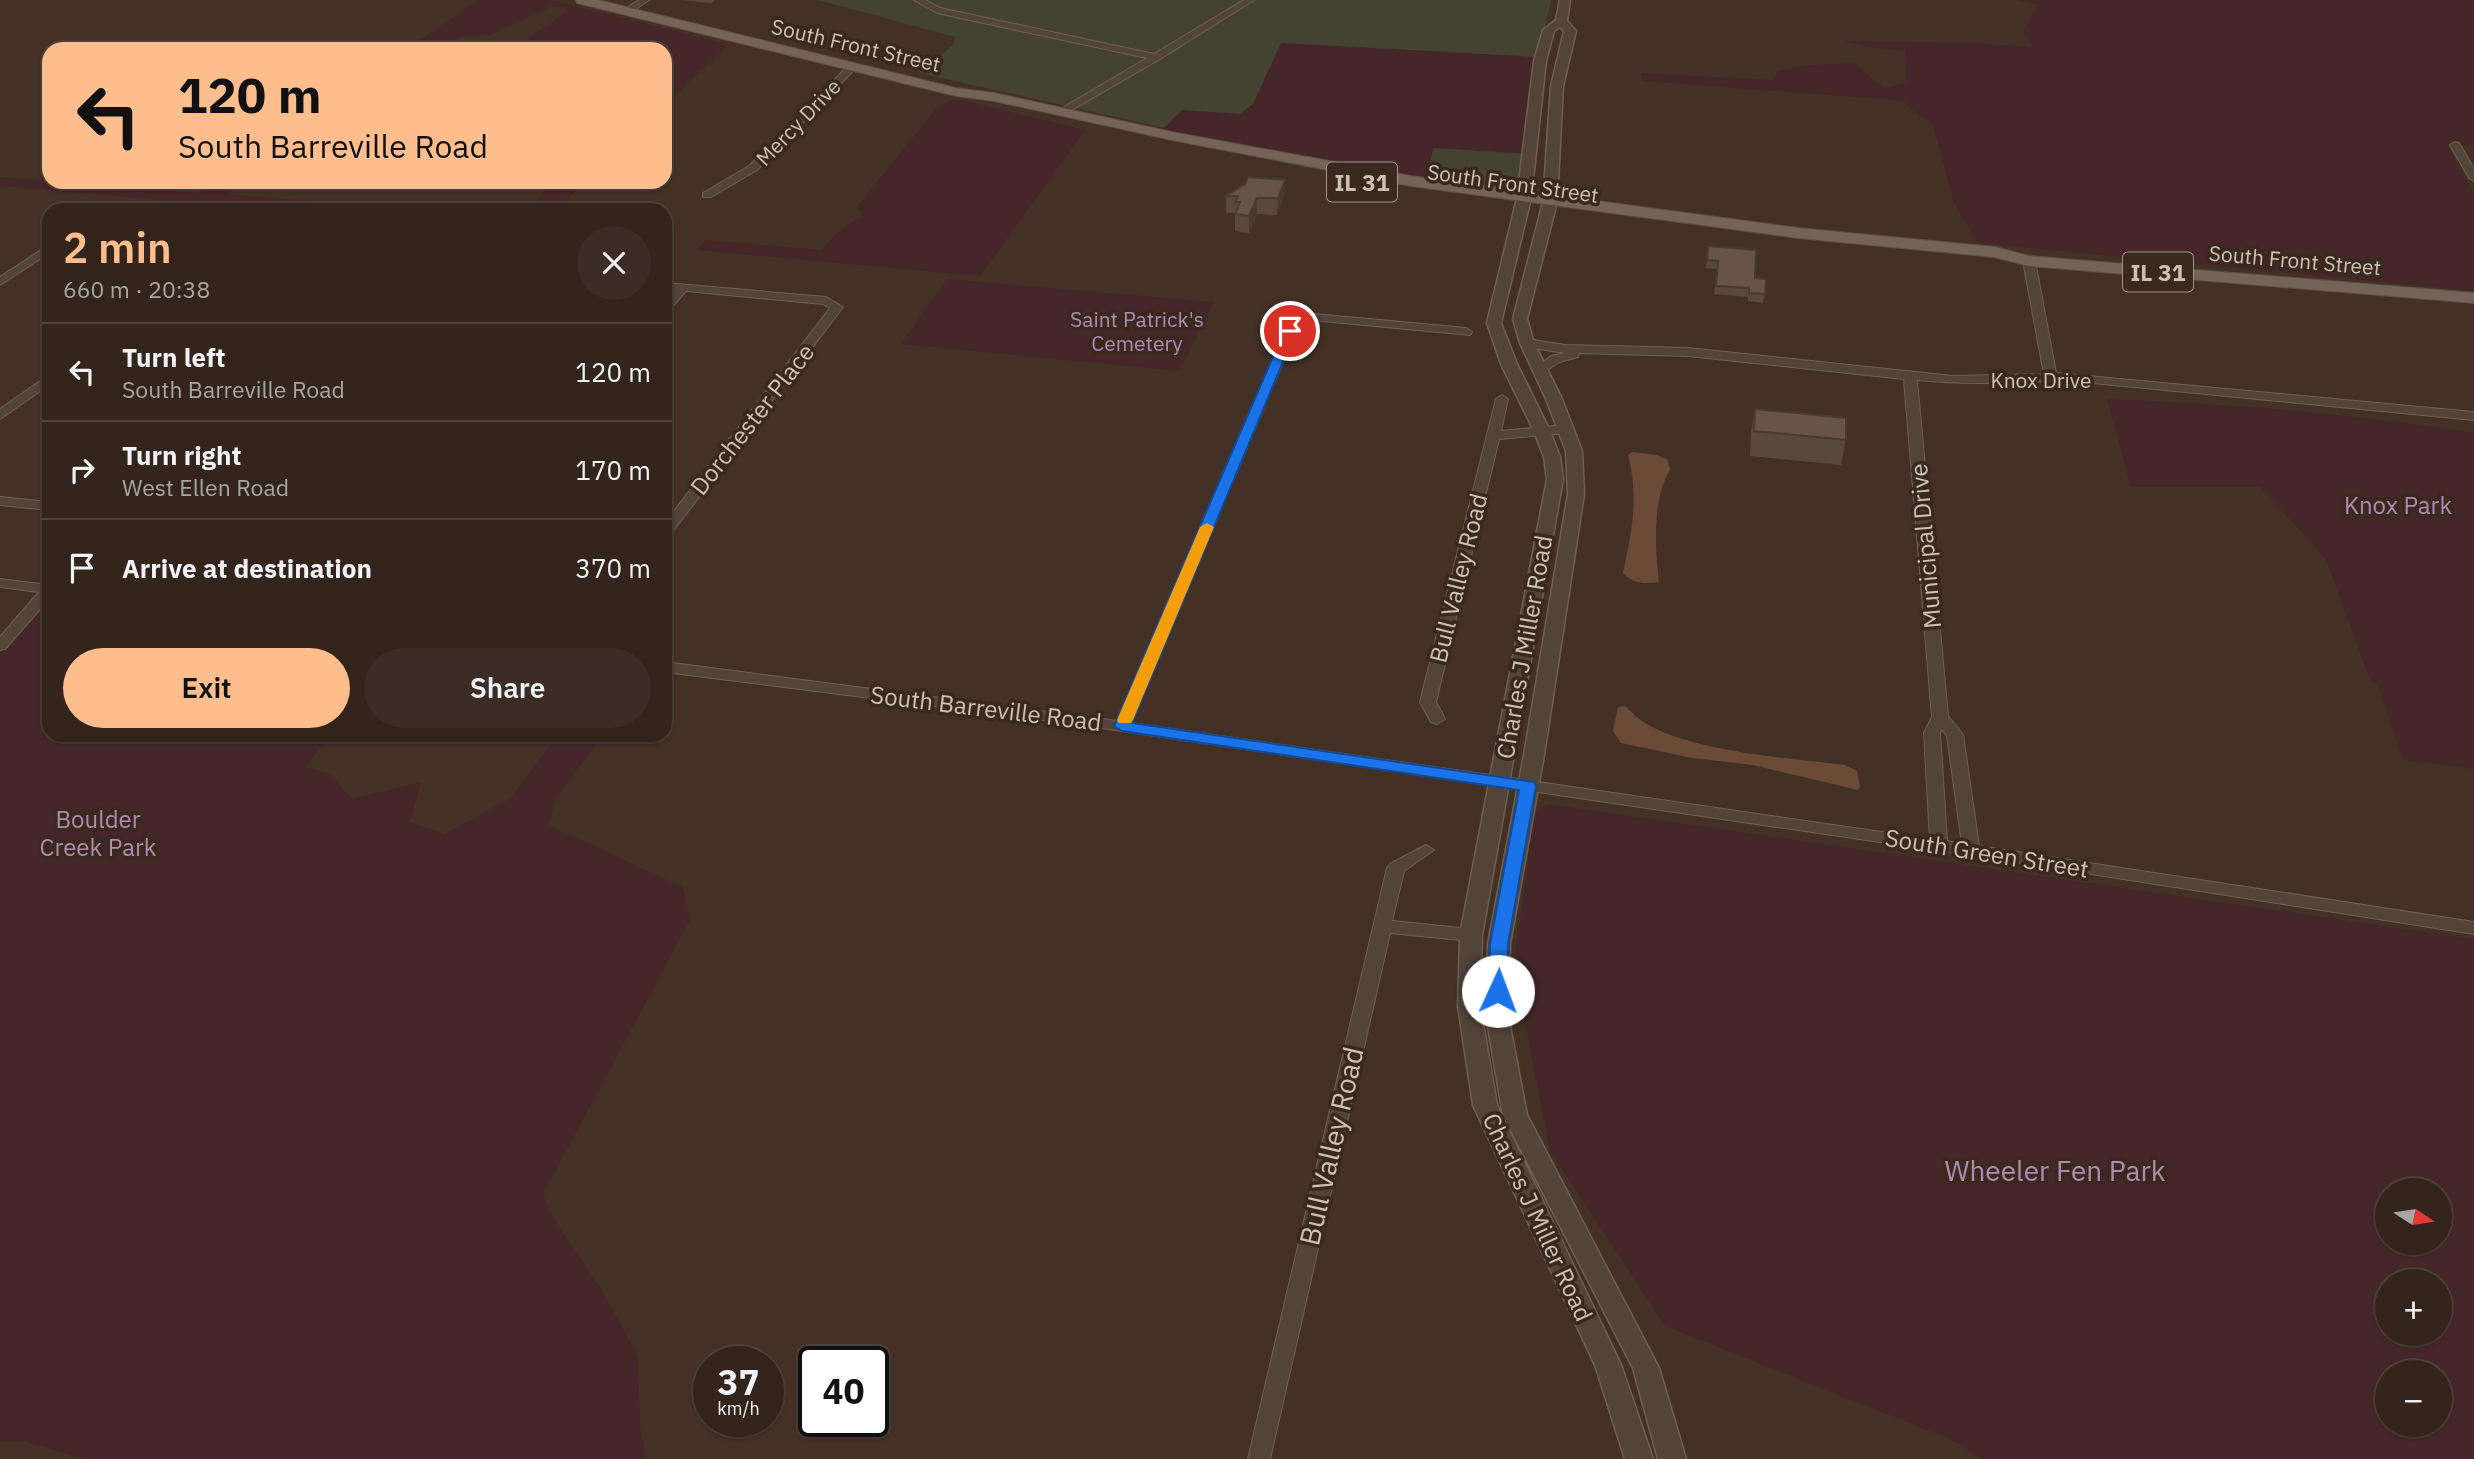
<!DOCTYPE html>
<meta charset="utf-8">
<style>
:root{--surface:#33251c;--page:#3b2d25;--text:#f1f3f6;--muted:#a9a5a3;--line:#4e423b;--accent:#fdbd8c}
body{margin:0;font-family:"IBM Plex Sans",sans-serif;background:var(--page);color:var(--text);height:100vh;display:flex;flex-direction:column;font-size:26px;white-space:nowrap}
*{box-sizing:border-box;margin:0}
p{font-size:23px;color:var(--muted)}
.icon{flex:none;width:38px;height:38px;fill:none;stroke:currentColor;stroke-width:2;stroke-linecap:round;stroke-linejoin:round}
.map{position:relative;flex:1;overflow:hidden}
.drawer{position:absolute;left:42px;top:203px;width:630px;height:539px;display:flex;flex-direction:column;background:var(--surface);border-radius:21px;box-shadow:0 2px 5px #0004,0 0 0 2px var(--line)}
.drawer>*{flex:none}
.guide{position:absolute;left:42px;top:42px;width:630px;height:147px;border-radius:21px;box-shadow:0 2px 5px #0004,0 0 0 2px var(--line);background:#fdbd8c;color:#111;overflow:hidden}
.needle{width:46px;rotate:102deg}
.controls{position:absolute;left:2375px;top:1178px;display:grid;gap:14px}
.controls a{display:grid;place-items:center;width:77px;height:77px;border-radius:50%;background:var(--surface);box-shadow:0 2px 5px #0004,0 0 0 2px var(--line);font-size:35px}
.speed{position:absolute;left:693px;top:1346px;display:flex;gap:14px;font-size:35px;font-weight:700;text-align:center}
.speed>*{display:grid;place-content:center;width:91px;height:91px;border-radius:50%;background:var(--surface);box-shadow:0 2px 5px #0004,0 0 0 2px var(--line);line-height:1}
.speed small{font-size:18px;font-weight:400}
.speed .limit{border:4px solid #111;border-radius:10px;background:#fff;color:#111}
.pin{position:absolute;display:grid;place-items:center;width:60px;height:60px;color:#fff;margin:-30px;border:4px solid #fff;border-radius:50%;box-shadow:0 2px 7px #0007}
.me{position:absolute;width:77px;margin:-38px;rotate:2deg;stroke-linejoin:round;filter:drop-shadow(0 0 5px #0008)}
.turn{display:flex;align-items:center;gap:24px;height:147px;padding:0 21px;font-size:32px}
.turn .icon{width:91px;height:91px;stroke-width:2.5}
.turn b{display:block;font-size:49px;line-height:60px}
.round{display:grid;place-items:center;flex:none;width:74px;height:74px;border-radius:37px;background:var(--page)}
.summary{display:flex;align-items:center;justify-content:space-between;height:119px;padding:0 21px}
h1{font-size:42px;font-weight:600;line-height:52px;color:var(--accent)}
.action{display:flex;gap:14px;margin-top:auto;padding:14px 21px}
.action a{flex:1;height:80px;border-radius:42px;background:var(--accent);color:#111;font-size:28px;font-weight:600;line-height:80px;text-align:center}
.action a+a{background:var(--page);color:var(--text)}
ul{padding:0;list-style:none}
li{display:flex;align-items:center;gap:21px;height:98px;padding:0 21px;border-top:2px solid var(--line)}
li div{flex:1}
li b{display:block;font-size:26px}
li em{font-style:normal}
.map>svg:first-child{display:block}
.medical{fill:#444332}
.green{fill:#452729;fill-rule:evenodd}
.water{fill:#694b37}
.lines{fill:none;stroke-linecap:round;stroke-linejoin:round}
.minor-casing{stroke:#6e5f55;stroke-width:2}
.tertiary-casing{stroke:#6e5f55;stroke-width:3}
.primary-casing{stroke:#5d4e44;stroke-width:2}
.minor{fill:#53443a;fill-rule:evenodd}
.tertiary{fill:#53443a;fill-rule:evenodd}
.primary{fill:#736358;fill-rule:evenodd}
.wall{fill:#59483c}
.shaded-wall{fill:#493b31}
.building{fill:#685446;stroke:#493b31;stroke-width:2}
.route{fill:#1a73e8;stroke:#114b97;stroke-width:2}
.slow{fill:#f59e0b}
.labels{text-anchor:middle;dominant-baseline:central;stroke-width:7;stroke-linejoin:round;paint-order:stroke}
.far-street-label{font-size:21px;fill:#cdc1b7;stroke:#39291f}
.far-park-label{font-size:21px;fill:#b28ab1;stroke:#39291f}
.shield{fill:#39291f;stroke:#a19389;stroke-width:2}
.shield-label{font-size:23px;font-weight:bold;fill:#cdc1b7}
.street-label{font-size:24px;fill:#cdc1b7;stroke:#39291f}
.park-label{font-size:24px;fill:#b28ab1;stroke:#39291f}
.near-street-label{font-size:28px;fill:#cdc1b7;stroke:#39291f}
.near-park-label{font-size:28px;fill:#b28ab1;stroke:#39291f}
</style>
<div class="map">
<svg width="2474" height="1459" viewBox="0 0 2474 1459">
<rect width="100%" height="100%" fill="#443125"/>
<polygon class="medical" points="818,0 1551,0 1538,57 1520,197 1358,171 919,73 953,45 955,37"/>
<g class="green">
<polygon points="478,0 550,0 729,44 665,105 665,80 675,70 665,69 665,49 515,49 569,9 552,6 491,35 459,37 441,49 407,49"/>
<polygon points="2017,0 2474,0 2474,146 2446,143 2474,193 2474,291 1978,243 1954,203 1933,125 1907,106 1907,101 1643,81 1641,73 1774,80 1777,71 1810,65 1854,63 1885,89 1906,82 1905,51 1875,48 1842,41 1972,43 2033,47 2023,32 2038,5"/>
<polygon points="1281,43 1538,57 1529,154 1433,148 1427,182 1358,171 1163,129 1182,110 1240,114 1253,104"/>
<polygon points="957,99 1085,130 980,276 696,250 706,240 821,250 836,234 863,214 856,208 940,104"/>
<polygon points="0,177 199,193 214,182 243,182 226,194 422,210 273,210 0,186"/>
<polygon points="555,182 585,182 556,210 525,210"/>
<polygon points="947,279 1214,302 1179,371 901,344"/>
<path d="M2107 399C2229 404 2353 413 2474 433V769L2403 760 2378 685 2370 680 2326 559 2260 487H2131Z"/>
<polygon points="49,600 49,735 331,735 305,767 330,774 352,799 421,782 410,822 444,834 511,798 557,735 603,735 557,796 548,825 683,887 690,920 543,1194 553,1218 603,1292 638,1356 640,1426 646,1459 84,1459 24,1441 0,1442 0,647 37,603"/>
<path d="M1548 804 2474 939V1459H1982L1950 1439 1665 1326 1550 1151 1514 966 1534 813ZM2387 1190H2440V1242H2387ZM2387 1281H2440V1334H2387ZM2387 1372H2440V1424H2387Z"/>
</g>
<g class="water">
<path d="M1632 452 1656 455 1667 459 1670 470C1652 499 1655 549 1659 582 1645 584 1633 584 1623 573 1632 530 1639 498 1628 455Z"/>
<path d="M1625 706C1631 711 1638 719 1645 723 1693 752 1789 758 1845 765L1857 771 1860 786 1858 790 1753 765 1692 758 1621 743 1613 731 1618 707Z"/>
</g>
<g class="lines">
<g class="minor-casing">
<g id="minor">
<polygon points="639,0 649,0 629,14 623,14 623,10"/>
<polygon points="914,0 925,0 940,8 1154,54 1244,0 1254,0 1160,59 1063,115 1059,114 1059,110 1147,58 937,13"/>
<polygon points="848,66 856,68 757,170 711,197 703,197 703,193 749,166"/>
<polygon points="2455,142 2459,143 2474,169 2474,181 2469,178 2450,145"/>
<polygon points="49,245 49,253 0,285 0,277"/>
<path d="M2029 258 2035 261 2056 373 2474 412V420L2062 380C2013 383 1966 385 1917 380L1948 716 1963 735 1979 846 2474 922V934L1989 858 1067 723 665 672V662L1117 721 1293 312 1466 328 1472 332 1470 335 1301 319 1131 723 1930 839 1924 733 1932 717 1904 379 1688 356 1579 353 1578 357 1559 362 1540 375 1534 371 1536 368 1551 356 1565 353 1527 347 1521 343 1527 339 1565 345 1688 348 1953 376 2044 374 2023 261ZM1942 729 1947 736 1962 844 1947 841 1940 733Z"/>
<polygon points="665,283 826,297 843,307 670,535 665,536 665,523 830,308 823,304 686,291 669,310 665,312 665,301 675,290 665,289"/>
<polygon points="49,375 49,385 0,419 0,409"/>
<polygon points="1502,395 1508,399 1501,431 1566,425 1572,429 1566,433 1499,439 1436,702 1445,719 1437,724 1431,722 1420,702 1496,399"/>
<polygon points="0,497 49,502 49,510 0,505"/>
<polygon points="0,579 49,585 49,599 5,649 0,650 0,637 39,592 0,587"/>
<polygon points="1426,845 1434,850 1404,871 1392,921 1471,929 1477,931 1480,935 1477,939 1471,941 1390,933 1270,1459 1248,1459 1387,868 1390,864"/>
</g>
</g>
<g class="tertiary-casing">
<polygon id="tertiary" points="1560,0 1570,0 1567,21 1576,31 1563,86 1557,202 1527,319 1534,343 1562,399 1582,451 1584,494 1544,755 1510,944 1508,1015 1527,1115 1659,1368 1686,1459 1658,1459 1633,1368 1503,1115 1486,1015 1488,944 1524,755 1568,494 1566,451 1546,399 1520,343 1513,319 1543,202 1551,86 1564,31 1560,27 1554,31 1546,61 1531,198 1501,323 1517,364 1550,431 1560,457 1563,479 1482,935 1480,1006 1497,1105 1621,1365 1653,1459 1625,1459 1595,1365 1473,1105 1458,1006 1460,935 1547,479 1544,457 1534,431 1501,364 1487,323 1517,198 1534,61 1543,30 1556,20"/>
</g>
<g class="primary-casing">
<polygon id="primary" points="576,0 598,0 956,88 994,93 1172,132 1411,176 1798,228 1995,247 2029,256 2474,293 2474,303 2029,266 1994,257 1798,238 1411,186 1172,140 994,101 956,96 577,3"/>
</g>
<use href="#minor" class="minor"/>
<use href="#tertiary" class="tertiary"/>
<use href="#primary" class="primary"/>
</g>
<g class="wall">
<polygon points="682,0 715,0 711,3"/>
<polygon points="1226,196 1284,196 1277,215 1257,214 1249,233 1235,231 1235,213 1226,213"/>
<polygon points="1708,246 1755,278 1765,294 1763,303 1748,301 1748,297 1714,294 1717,269 1706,268"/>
<polygon points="1755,409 1846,440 1841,465 1750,456 1751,433"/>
</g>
<g class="shaded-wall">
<polygon points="1285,180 1284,196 1277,215 1278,198"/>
<polygon points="1257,198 1257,214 1249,233 1249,216"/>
</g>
<g class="building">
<polygon points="1248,177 1285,180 1278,198 1257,198 1249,216 1235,214 1240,202 1235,202 1238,196 1226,196 1245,184"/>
<polygon points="1708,246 1756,250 1755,278 1766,279 1765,294 1749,293 1749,288 1716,286 1718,261 1707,260"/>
<polygon points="1755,409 1846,418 1846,440 1754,431"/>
</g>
<polygon class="route" points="1290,327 1296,331 1132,723 1534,782 1536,786 1508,944 1507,991 1504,996 1491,996 1489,991 1490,944 1519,790 1122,731 1114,726 1284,331"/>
<polygon class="slow" points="1207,523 1214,527 1133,720 1131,723 1119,723 1117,720 1200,527"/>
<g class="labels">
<g class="far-street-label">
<text transform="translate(856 45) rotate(13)">South Front Street</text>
<text transform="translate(798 122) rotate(-46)">Mercy Drive</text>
<text transform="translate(1513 183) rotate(8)">South Front Street</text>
<text transform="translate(2295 260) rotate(5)">South Front Street</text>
<text x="2041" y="380">Knox Drive</text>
</g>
<g class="far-park-label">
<text x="1137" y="319">Saint Patrick's<tspan x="1137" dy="24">Cemetery</tspan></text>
</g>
<g class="shield">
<rect x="1327" y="162.5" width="70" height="39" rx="5"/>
<rect x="2123" y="252.5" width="70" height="39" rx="5"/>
</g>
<g class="shield-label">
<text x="1362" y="182">IL 31</text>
<text x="2158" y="272">IL 31</text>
</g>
<g class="street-label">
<text transform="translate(752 419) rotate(-52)">Dorchester Place</text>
<text transform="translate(1925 546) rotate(-95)">Municipal Drive</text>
<text transform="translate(1458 578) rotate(-76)">Bull Valley Road</text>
<text transform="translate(1524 647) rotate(-80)">Charles J Miller Road</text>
<text transform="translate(986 708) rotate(7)">South Barreville Road</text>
<text transform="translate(1987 853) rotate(9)">South Green Street</text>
<text transform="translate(1538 1217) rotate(65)">Charles J Miller Road</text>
</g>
<g class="park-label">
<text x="2398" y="505">Knox Park</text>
<text x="98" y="819">Boulder<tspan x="98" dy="28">Creek Park</tspan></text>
</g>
<g class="near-street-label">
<text transform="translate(1331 1146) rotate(-77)">Bull Valley Road</text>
</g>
<g class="near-park-label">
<text x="2055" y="1170">Wheeler Fen Park</text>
</g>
</g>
</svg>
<div class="controls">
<a><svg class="needle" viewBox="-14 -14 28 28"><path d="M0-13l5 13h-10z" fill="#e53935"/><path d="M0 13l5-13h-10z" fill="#a9a5a3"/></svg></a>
<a>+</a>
<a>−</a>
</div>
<div class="speed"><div>37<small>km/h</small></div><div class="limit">40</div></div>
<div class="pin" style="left:1290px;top:331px;background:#d93025"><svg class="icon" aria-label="arrive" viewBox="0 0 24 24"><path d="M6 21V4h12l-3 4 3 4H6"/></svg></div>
<svg class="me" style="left:1498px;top:991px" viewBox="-20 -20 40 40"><circle r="19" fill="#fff"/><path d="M0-13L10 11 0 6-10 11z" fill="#1a73e8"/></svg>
<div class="guide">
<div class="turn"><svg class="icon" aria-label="left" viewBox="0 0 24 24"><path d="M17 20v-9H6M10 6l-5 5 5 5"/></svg><div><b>120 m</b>South Barreville Road</div></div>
</div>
<section class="drawer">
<div class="summary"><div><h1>2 min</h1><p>660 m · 20:38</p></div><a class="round"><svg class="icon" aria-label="close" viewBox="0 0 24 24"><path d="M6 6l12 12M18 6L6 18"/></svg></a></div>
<ul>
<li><svg class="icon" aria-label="left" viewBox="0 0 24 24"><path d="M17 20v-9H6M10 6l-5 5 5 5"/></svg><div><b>Turn left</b><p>South Barreville Road</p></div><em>120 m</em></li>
<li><svg class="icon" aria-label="right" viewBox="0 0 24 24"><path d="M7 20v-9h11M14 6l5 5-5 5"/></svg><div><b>Turn right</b><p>West Ellen Road</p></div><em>170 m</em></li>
<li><svg class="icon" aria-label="arrive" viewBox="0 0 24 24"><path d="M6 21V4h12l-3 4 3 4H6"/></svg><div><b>Arrive at destination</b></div><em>370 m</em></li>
</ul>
<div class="action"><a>Exit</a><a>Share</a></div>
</section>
</div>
